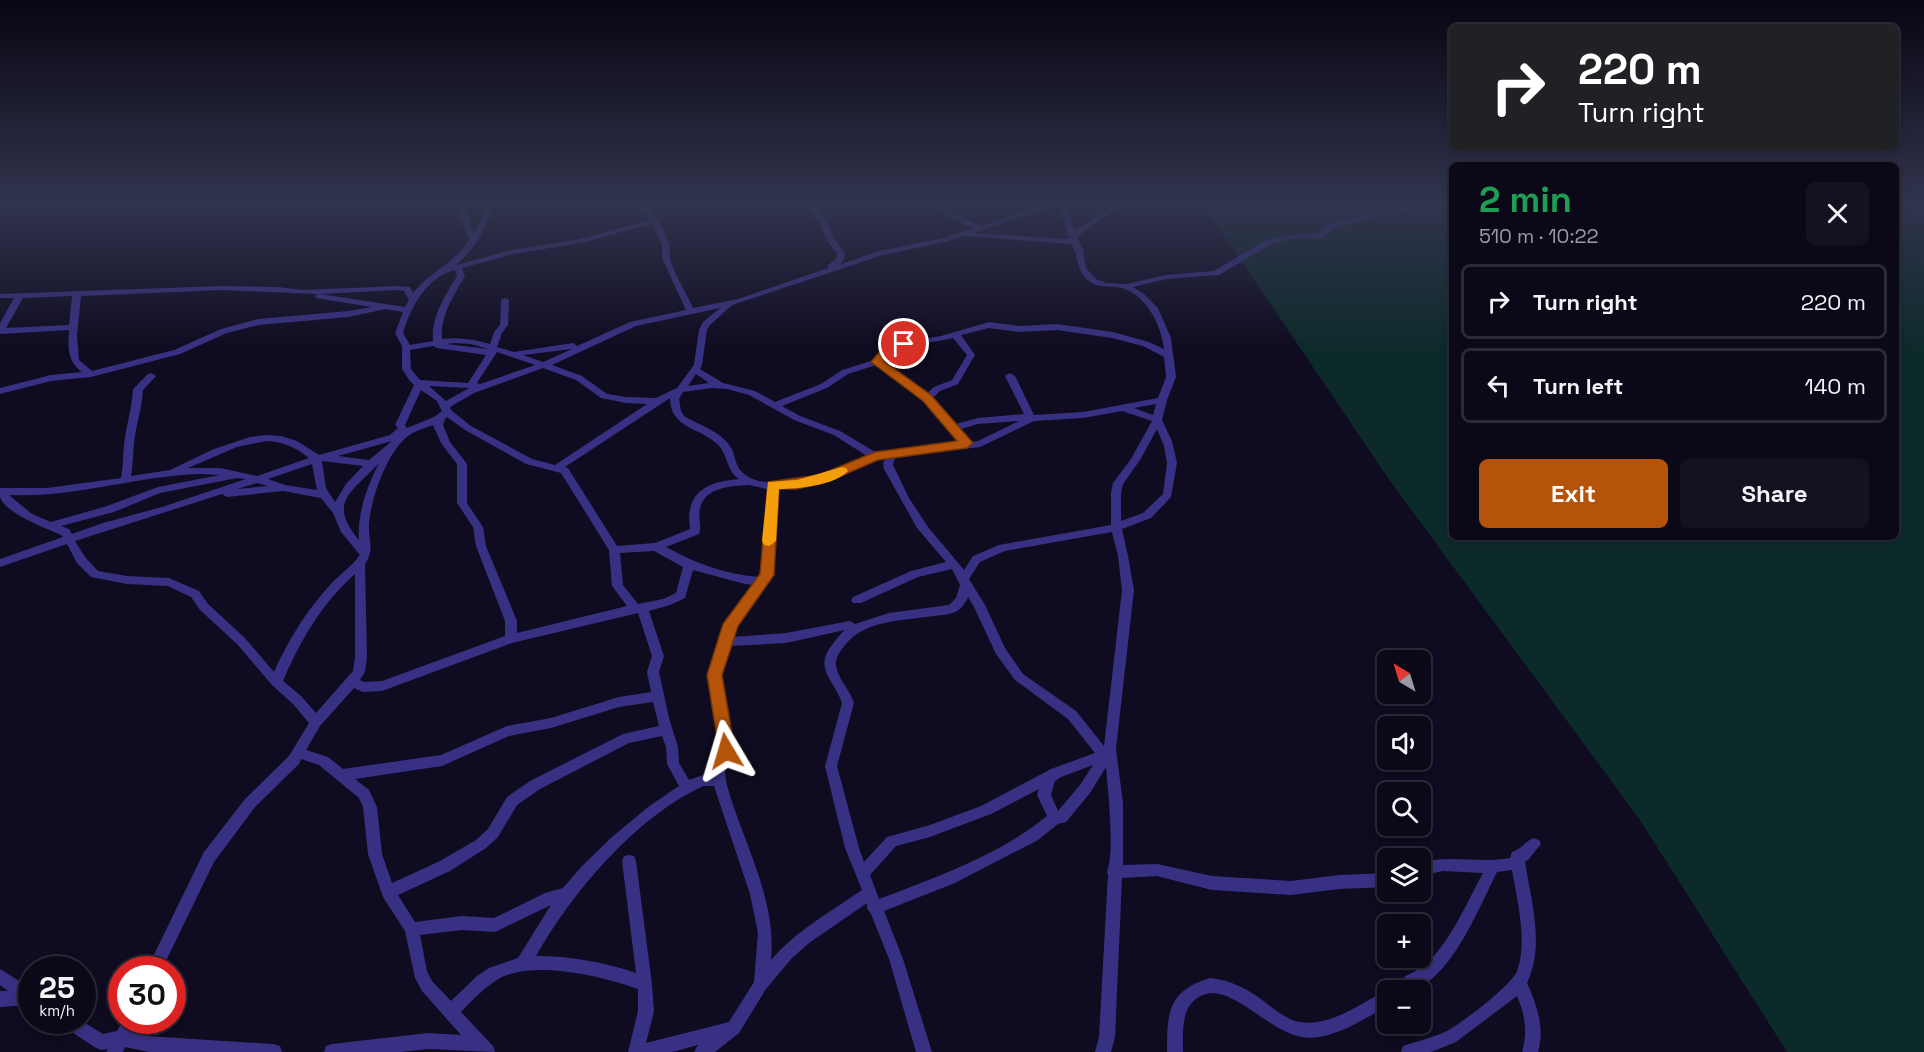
<!DOCTYPE html>
<meta charset="utf-8">
<style>
:root{--surface:#0b0818;--page:#141121;--text:#f1f3f6;--muted:#9a9aa2;--line:#2b2937;--accent:#b45309}
body{margin:0;font-family:"Space Grotesk",sans-serif;background:var(--page);color:var(--text);height:100vh;display:flex;flex-direction:column;font-size:22px;white-space:nowrap}
*{box-sizing:border-box;margin:0}
p{font-size:20px;color:var(--muted)}
.icon{flex:none;width:33px;height:33px;fill:none;stroke:currentColor;stroke-width:2;stroke-linecap:round;stroke-linejoin:round}
.map{position:relative;flex:1;overflow:hidden}
.panel{position:absolute;left:1449px;top:162px;width:450px;height:378px;display:flex;flex-direction:column;background:var(--surface);border-radius:9px;box-shadow:0 3px 9px #0003,0 0 0 2px var(--line)}
.panel>*{flex:none}
.banner{position:absolute;left:1449px;top:24px;width:450px;height:126px;border-radius:9px;box-shadow:0 3px 9px #0003,0 0 0 2px var(--line);background:#202124;color:#fff;overflow:hidden}
.needle{width:39px;rotate:322deg}
.fabs{position:absolute;left:1377px;top:650px;display:grid;gap:12px}
.fabs a{display:grid;place-items:center;width:54px;height:54px;border-radius:9px;background:var(--surface);box-shadow:0 3px 9px #0003,0 0 0 2px var(--line);font-size:30px}
.speed{position:absolute;left:18px;top:956px;display:flex;gap:12px;font-size:30px;font-weight:700;text-align:center}
.speed>*{display:grid;place-content:center;width:78px;height:78px;border-radius:50%;background:var(--surface);box-shadow:0 3px 9px #0003,0 0 0 2px var(--line);line-height:1}
.speed small{font-size:15px;font-weight:400}
.speed .limit{border:9px solid #d22;background:#fff;color:#111}
.pin{position:absolute;display:grid;place-items:center;width:51px;height:51px;color:#fff;margin:-26px;border:3px solid #fff;border-radius:50%;box-shadow:0 2px 6px #0007}
.me{position:absolute;width:66px;margin:-33px;rotate:353deg;stroke-linejoin:round;filter:drop-shadow(0 0 4px #0008)}
.turn{display:flex;align-items:center;gap:21px;height:126px;padding:0 30px;font-size:27px}
.turn .icon{width:78px;height:78px;stroke-width:2.5}
.turn b{display:block;font-size:42px;line-height:51px}
.round{display:grid;place-items:center;flex:none;width:63px;height:63px;border-radius:9px;background:var(--page)}
.headline{display:flex;align-items:center;justify-content:space-between;height:102px;padding:0 30px}
h1{font-size:36px;font-weight:800;line-height:45px;color:#1e9e55}
.button{display:flex;gap:12px;margin-top:auto;padding:12px 30px}
.button a{flex:1;height:69px;border-radius:9px;background:var(--accent);color:#fff;font-size:24px;font-weight:800;line-height:69px;text-align:center}
.button a+a{background:var(--page);color:var(--text)}
ul{padding:0;list-style:none}
li{display:flex;align-items:center;gap:18px;height:75px;margin:0 12px 9px;padding:0 18px;border:3px solid var(--line);border-radius:9px}
li div{flex:1}
li b{display:block;font-size:22px}
li em{font-style:normal}
.map>svg:first-child{display:block}
.green{fill:#0d2a2a}
.lines{fill:none;stroke-linecap:round;stroke-linejoin:round}
.street{fill:#383183;fill-rule:evenodd}
.route{fill:#b45309;stroke:#753606;stroke-width:1.5}
.slow{fill:#f59e0b}
</style>
<div class="map">
<svg width="1924" height="1052" viewBox="0 0 1924 1052">
<rect width="100%" height="100%" fill="#0f0b20"/>
<polygon class="green" points="1202,203 1452,203 1452,537 1896,537 1896,203 1924,203 1924,1052 1787,1052 1640,820 1390,481"/>
<g class="lines">
<g class="street">
<path d="M454 203H462L474 232 483 215 485 203H493C489 226 474 250 456 265L512 250 580 239 650 220 646 214 630 203C651 203 664 226 669 244 671 248 669 253 670 258 672 270 688 296 693 308L738 299 828 268V265L836 259 837 253 827 241 819 222 804 203H812L827 221 835 240 845 253 844 260 839 265 878 251 943 238 973 228 948 217 936 203H944L954 213 980 226 1050 203H1066L1074 231 1116 203H1125L1085 230 1077 238 1083 250 1086 268 1096 279 1106 283 1126 284 1166 275 1214 271 1264 241 1288 235 1318 234 1328 224 1422 203H1436L1334 228 1323 238 1288 239 1270 245 1219 275 1166 279 1133 287 1144 294 1158 308 1171 338 1176 377 1167 400 1162 420 1172 441 1177 463 1171 497 1151 518 1122 529 1128 556 1134 590 1116 749 1123 803V865L1157 864 1212 876 1291 881 1339 875 1388 873V887L1339 889 1291 895 1212 890 1157 876 1122 878 1115 1037 1111 1052H1095L1099 1037 1108 875 1107 872C1115 849 1108 793 1106 767L1090 793 1066 822 1058 824 1038 840 955 883 884 911 903 959 932 1052H916L889 959 871 914 867 908V903L809 943 792 958 766 989 739 1033 715 1052H694L698 1045 672 1052H628L638 1011V989C602 976 535 960 500 978 485 987 472 1000 461 1012L493 1046 495 1052 428 1049 400 1052H324L326 1046 332 1044 428 1033 461 1035 422 991 415 978 405 931 383 897 368 854 363 807 359 798 319 765 301 759 299 764 255 807 214 862 162 969H147L204 852 245 799 289 756 309 723 293 704 272 685 237 644 200 610 191 597 168 586 127 584 91 577 77 563 67 544 0 567V559L63 537 61 535C46 528 6 514 0 497 0 496 0 488 0 488H47L121 478C123 467 123 457 124 445 126 426 132 408 133 389L148 374 151 373 156 376 143 390C142 408 136 425 134 443 133 454 133 465 131 476L170 470 214 449 250 437 266 435 281 436 297 441 319 455 390 435 398 428 395 425 414 385 409 380 402 369V346L395 333 403 312 386 309 348 317 258 325 227 333 180 354 91 377 51 381 0 394V388L51 375 82 372C67 361 68 347 69 330L0 334V323L14 298H0V294L222 286 278 287 303 290 397 286 410 287 413 293C429 272 455 263 469 240ZM1059 205 1069 239 973 233ZM652 224 662 245V258L686 310 630 322 577 346 573 343 514 352 497 347 502 333 508 325 509 300 505 298 501 300 500 325 494 332 490 344C473 339 459 337 442 339 440 316 454 295 465 276L462 268 513 254 581 243ZM964 236 1071 244C1080 257 1075 270 1089 281 1099 290 1114 284 1125 289 1149 299 1161 326 1164 349L1149 342 1113 332 1057 324 1019 326 989 322 941 336 894 344 884 349 874 360 842 370 821 384 775 402 755 391 723 383 700 369 702 365 707 330 710 325 732 305 883 255 945 242ZM455 270 457 276C445 296 431 317 433 341L410 345 403 333C411 306 427 277 455 270ZM222 290 318 294 315 296 316 298 372 307 348 311 258 319 221 329 174 350 92 371 79 360 77 335 81 296ZM397 290 404 291 409 300 405 307 320 294ZM72 296 69 325 6 328 23 298ZM720 308 703 322 699 330 694 365 677 388 656 398 626 397 607 394 582 376 552 365 636 326ZM989 328 1019 332 1057 330 1112 338 1143 346 1164 357 1166 377 1158 398 1083 412 1034 415 1015 376 1010 373 1005 376 1024 414 978 418 956 424 932 399 940 391 958 384 975 355 961 335ZM953 338 967 355 952 380 934 387 926 394 882 362C900 342 929 344 953 338ZM454 343 471 344 488 349 447 344ZM433 346 437 348 486 355 468 383 420 380 411 369 410 350ZM572 349 543 362 523 355ZM497 352 535 365 480 384 477 383ZM876 365C909 387 937 412 962 443L877 453 840 431 800 416 782 406 827 388 848 374ZM543 368 576 380 601 398 626 403 647 404 555 465 532 459 471 426 451 410 450 407 474 393ZM696 374 709 383 688 386ZM429 386 469 388 446 401ZM712 388 727 389 749 395 794 420 834 435 867 456C838 469 768 499 741 471 735 465 735 453 730 446 720 431 699 425 684 416L681 411 679 399 683 392ZM421 390 437 401 442 411 434 417 407 428 405 425ZM670 398C670 428 699 427 717 444 728 453 726 471 739 479 718 481 694 486 690 510 688 516 690 523 690 529L655 543 617 546 568 468 565 467ZM1156 404 1153 415 1134 408ZM1122 411 1152 421 1131 459 1113 483 1111 493V525L999 545 973 556 964 570 928 527 909 498 893 465 894 460 898 457 980 447 1034 421 1083 418ZM447 417 465 430 526 464 561 473 609 550 612 586 627 606 517 633V621L486 546 483 527 467 503V464L450 442 443 425 445 419ZM1019 421 978 441 971 442 961 429 978 424ZM433 425 441 443 457 464V503L473 527 476 546 505 621V636L382 681 364 682 360 680 365 672 367 657 365 564C375 550 368 540 369 524 371 498 387 452 408 436 415 431 425 428 433 425ZM1157 429 1164 446 1167 463 1163 494 1143 513 1121 521V493L1123 484 1140 460ZM266 441C284 442 295 447 309 458L257 476 220 468H188L237 447ZM392 441 369 460 338 456ZM886 458 883 463 884 469 917 528 946 562 911 571 853 597 851 600 853 603H861L918 577 952 569 960 585 956 598 949 605 889 613 855 624 850 621 786 633 732 637C740 614 760 595 772 575L777 489C802 488 827 480 850 471 862 466 873 459 886 458ZM322 461 363 466 346 484 335 502 326 488ZM379 463C367 487 357 513 359 540 326 501 354 491 379 463ZM312 464 317 490 285 485 268 479ZM200 474 220 475 158 487 107 506 51 522 32 514 9 495C75 498 136 476 200 474ZM237 478 246 479 162 507 103 523 72 534 69 529 61 526 114 512 160 493ZM257 483 268 486 237 489ZM749 485 767 489 762 574 760 577C726 575 695 563 666 547L699 534C702 526 698 518 700 509 704 487 731 486 749 485ZM283 491 321 498 333 513 341 532 360 555C352 566 339 575 330 585 307 610 288 640 274 672L245 638 208 604 199 591 169 578 127 576 98 571 85 557 75 541 222 494 227 497ZM1112 532 1118 556 1122 590 1104 746 1076 711 1023 674 1005 648 985 605 969 579 980 562 1005 551ZM654 551 683 567 676 593 663 599 638 604 623 585 620 553ZM693 570 745 584 754 585 725 624 708 675 720 741 712 775H703L689 780 679 763 678 747 669 718 659 672 664 656 649 611 670 605 685 598ZM355 574V657L353 671 316 713 301 696 283 681C300 641 322 603 355 574ZM968 597 974 607 996 654 1015 680 1068 719 1095 753 1051 769 981 806 930 825 887 837 864 862 859 848 837 766 854 703C850 690 838 679 836 666 835 657 840 652 845 645 866 619 903 621 934 616 941 615 951 615 957 611 962 608 966 602 968 597ZM638 613 652 656 647 672 651 692 619 697 551 718 507 726 441 755 343 769 328 757 306 750 320 726 354 688 363 692 382 691 512 643ZM845 630C840 634 836 640 832 645 813 669 835 681 842 703L825 766 845 848 862 890C830 912 796 931 771 960 777 898 742 841 726 782L725 772 732 741 720 675 729 646 786 643ZM653 702 659 726 623 734 530 781 507 797 488 829 476 840 440 861 392 883 382 854 377 807 369 790 355 779 442 766 509 736 551 728 619 707ZM662 736 666 747 667 764 679 786 648 807 612 837 582 866 563 888 545 893 494 918 462 916 415 922 398 895 450 871 486 848 498 837 517 805 540 789 629 743ZM1093 765 1080 785 1058 811 1051 795 1055 781 1061 777ZM703 786H714L750 894 758 933 754 982 729 1022 646 1043 654 1011 652 984 636 861 634 856 629 855 624 856 622 861 636 973C604 962 570 956 536 956 573 891 635 818 703 786ZM1039 789 1037 795 1047 816C999 855 937 877 879 899L870 875 896 846 930 837 991 814ZM551 905 518 958 489 968 477 976 451 1001 432 981 427 971 420 935 462 930 495 932Z"/>
<path d="M1534 838 1539 840 1541 844 1528 860 1525 862C1531 900 1545 946 1527 983 1537 1006 1545 1027 1538 1052H1522C1528 1032 1525 1015 1517 996L1456 1042 1431 1052H1401L1403 1046C1418 1041 1434 1037 1447 1031 1463 1022 1511 986 1517 971 1528 942 1517 900 1512 870L1497 872C1480 906 1452 976 1415 989 1408 992 1399 990 1391 990 1396 978 1415 973 1425 965 1451 941 1466 904 1483 873L1443 871 1420 876V863C1450 854 1480 864 1510 858L1512 852C1523 848 1525 841 1534 838Z"/>
<polygon points="0,969 32,989 32,1006 27,1005 0,1007 0,991 8,991 0,985"/>
<path d="M1210 978C1230 980 1245 988 1261 999 1271 1007 1281 1015 1292 1020 1324 1031 1357 1006 1383 992L1388 989 1389 990H1388V1006C1363 1019 1331 1042 1302 1037 1268 1032 1233 984 1203 995 1180 1004 1183 1032 1183 1052H1167C1167 1012 1168 991 1210 978Z"/>
<polygon points="58,1020 80,1020 103,1034 117,1031 123,1020 140,1020 133,1033 146,1036 274,1044 280,1046 282,1052 149,1052 125,1047 123,1052 106,1052 108,1049 102,1050 96,1048 61,1025"/>
</g>
</g>
<linearGradient id="sky" x2="0" y2="1"><stop stop-color="#080612"/><stop offset="0.58" stop-color="#31344e"/><stop offset="1" stop-color="#31344e" stop-opacity="0"/></linearGradient>
<rect width="1924" height="350" fill="url(#sky)"/>
<polygon class="route" points="904,341 908,342 908,347 891,353 884,361 931,395 973,443 967,448 878,460 827,482 797,489 779,489 774,575 738,626 722,675 735,751 732,756 726,758 720,756 707,675 723,624 760,574 768,482 819,475 875,452 957,441 923,401 871,362 882,349"/>
<path class="slow" d="M842 467 846 468 848 471C836 485 797 489 779 489L776 541 769 546 764 545 762 541 768 482 797 480Z"/>
</svg>
<div class="fabs">
<a><svg class="needle" viewBox="-14 -14 28 28"><path d="M0-13l5 13h-10z" fill="#e53935"/><path d="M0 13l5-13h-10z" fill="#9a9aa2"/></svg></a>
<a><svg class="icon" aria-label="sound" viewBox="0 0 24 24"><path d="M4 9h4l5-4v14l-5-4H4zM17 9q2 3 0 6"/></svg></a>
<a><svg class="icon" aria-label="search" viewBox="0 0 24 24"><circle cx="10" cy="10" r="6"/><path d="M15 15l6 6"/></svg></a>
<a><svg class="icon" aria-label="layers" viewBox="0 0 24 24"><path d="M12 4l9 5-9 5-9-5zM3 14l9 5 9-5"/></svg></a>
<a>+</a>
<a>−</a>
</div>
<div class="speed"><div>25<small>km/h</small></div><div class="limit">30</div></div>
<div class="pin" style="left:904px;top:344px;background:#d93025"><svg class="icon" aria-label="arrive" viewBox="0 0 24 24"><path d="M6 21V4h12l-3 4 3 4H6"/></svg></div>
<svg class="me" style="left:726px;top:751px" viewBox="-20 -20 40 40"><path d="M0-17L14 15 0 8-14 15z" fill="#b45309" stroke="#fff" stroke-width="4"/></svg>
<div class="banner">
<div class="turn"><svg class="icon" aria-label="right" viewBox="0 0 24 24"><path d="M7 20v-9h11M14 6l5 5-5 5"/></svg><div><b>220 m</b>Turn right</div></div>
</div>
<section class="panel">
<div class="headline"><div><h1>2 min</h1><p>510 m · 10:22</p></div><a class="round"><svg class="icon" aria-label="close" viewBox="0 0 24 24"><path d="M6 6l12 12M18 6L6 18"/></svg></a></div>
<ul>
<li><svg class="icon" aria-label="right" viewBox="0 0 24 24"><path d="M7 20v-9h11M14 6l5 5-5 5"/></svg><div><b>Turn right</b></div><em>220 m</em></li>
<li><svg class="icon" aria-label="left" viewBox="0 0 24 24"><path d="M17 20v-9H6M10 6l-5 5 5 5"/></svg><div><b>Turn left</b></div><em>140 m</em></li>
</ul>
<div class="button"><a>Exit</a><a>Share</a></div>
</section>
</div>
